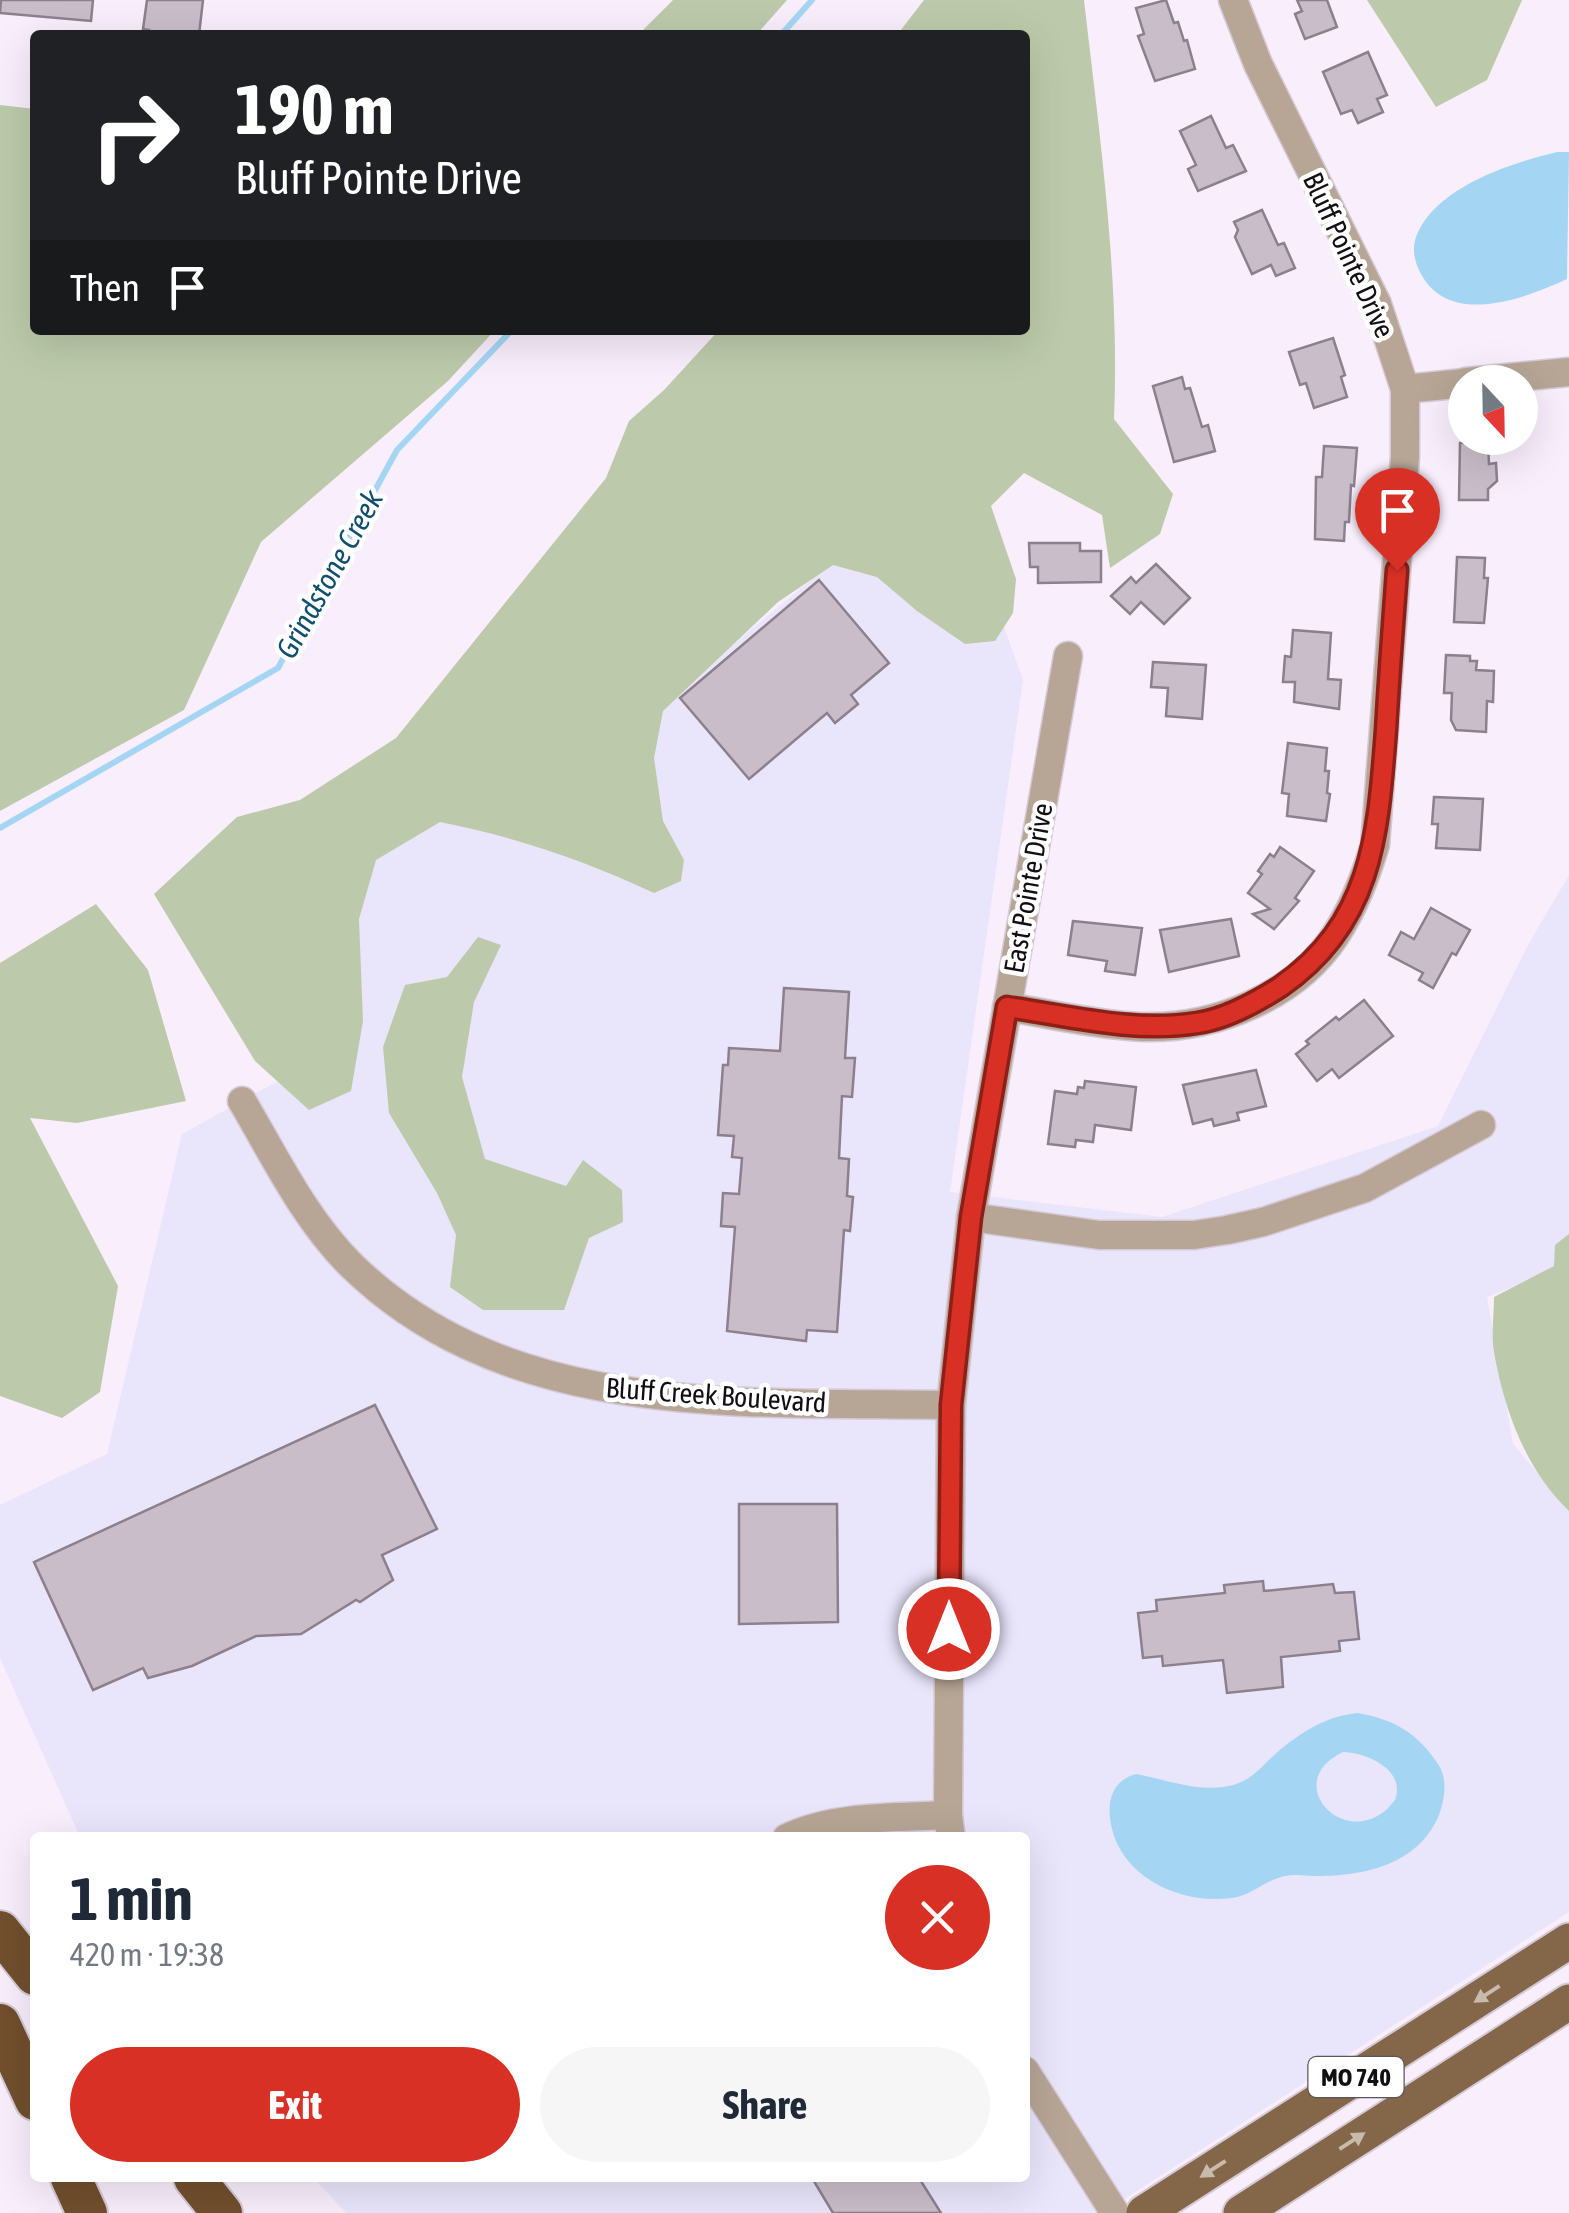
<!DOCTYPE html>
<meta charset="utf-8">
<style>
:root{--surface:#fff;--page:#f6f6f7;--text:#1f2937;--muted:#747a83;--accent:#d93025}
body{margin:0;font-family:"Asap Condensed",sans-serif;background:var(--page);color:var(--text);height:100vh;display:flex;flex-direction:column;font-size:38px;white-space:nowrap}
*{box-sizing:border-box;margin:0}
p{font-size:32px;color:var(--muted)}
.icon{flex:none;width:55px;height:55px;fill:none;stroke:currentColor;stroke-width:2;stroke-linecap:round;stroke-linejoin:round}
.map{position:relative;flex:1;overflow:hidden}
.side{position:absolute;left:30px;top:1832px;width:1000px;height:350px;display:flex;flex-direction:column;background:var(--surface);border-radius:10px;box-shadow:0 10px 40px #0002}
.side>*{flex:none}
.hud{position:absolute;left:30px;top:30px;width:1000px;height:305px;border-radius:10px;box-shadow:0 10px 40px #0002;background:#202124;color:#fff;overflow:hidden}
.needle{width:65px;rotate:158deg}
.controls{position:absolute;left:1448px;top:365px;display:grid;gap:20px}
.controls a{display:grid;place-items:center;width:90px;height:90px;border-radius:50%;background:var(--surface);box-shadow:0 10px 40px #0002;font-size:50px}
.pin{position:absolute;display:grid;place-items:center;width:85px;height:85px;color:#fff;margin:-102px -42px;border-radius:50% 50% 50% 0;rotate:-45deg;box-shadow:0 0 10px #0007}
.pin .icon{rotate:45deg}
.me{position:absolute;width:110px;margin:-55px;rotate:0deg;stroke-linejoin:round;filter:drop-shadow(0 0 8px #0008)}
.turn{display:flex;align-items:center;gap:35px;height:210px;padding:0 40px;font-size:45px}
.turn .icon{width:130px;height:130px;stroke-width:2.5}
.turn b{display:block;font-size:70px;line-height:85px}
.then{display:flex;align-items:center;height:95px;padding:0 40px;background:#0003;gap:20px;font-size:38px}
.round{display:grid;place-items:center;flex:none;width:105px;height:105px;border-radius:52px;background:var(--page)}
.summary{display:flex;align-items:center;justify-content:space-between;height:170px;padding:0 40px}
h1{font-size:60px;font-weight:700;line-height:75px}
.primary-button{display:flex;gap:20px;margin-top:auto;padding:20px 40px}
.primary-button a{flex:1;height:115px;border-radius:60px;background:var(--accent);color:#fff;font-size:40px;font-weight:700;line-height:115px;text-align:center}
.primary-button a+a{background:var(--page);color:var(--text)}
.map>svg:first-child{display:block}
.commercial{fill:#e9e5fb}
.green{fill:#bccaab}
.water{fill:#a4d6f4;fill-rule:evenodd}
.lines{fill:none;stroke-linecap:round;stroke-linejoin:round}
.stream{stroke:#a4d6f4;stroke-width:6}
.building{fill:#c9bdc9;stroke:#8c808c;stroke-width:2.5}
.minor-casing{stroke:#d4cad7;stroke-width:31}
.major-casing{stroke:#d4cad7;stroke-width:39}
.highway-casing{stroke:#d4cad7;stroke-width:44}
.minor{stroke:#b7a696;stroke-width:28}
.major{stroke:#846649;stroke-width:35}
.highway{stroke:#714f2d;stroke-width:40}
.oneway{fill:#c8baad}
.route-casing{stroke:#8d1f18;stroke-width:25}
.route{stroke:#d93025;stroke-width:18}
.labels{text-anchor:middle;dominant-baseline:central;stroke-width:9;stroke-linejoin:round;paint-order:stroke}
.shield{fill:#fff;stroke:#59565a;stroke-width:2.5}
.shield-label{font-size:25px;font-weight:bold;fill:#120e13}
.street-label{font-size:28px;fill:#120e13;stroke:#fff}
.water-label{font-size:30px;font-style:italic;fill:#114f6d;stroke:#fff}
</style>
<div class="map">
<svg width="1569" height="2213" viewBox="0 0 1569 2213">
<rect width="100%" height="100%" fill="#f9eefc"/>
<polygon class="commercial" points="947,467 1023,680 950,1192 1162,1217 1438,1126 1528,945 1569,875 1569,1264 1487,1297 1513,1444 1569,1510 1569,1912 1103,2213 346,2213 314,2178 1025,2178 1025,1838 80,1837 0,1658 0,1505 107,1454 182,1134 349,1042 345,946 368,856 647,716"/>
<g class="green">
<polygon points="673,0 787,0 756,35 638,35"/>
<path d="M924 0H1084C1100 139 1120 279 1114 419L1173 494 1160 534 1110 568 1102 515 1024 473 991 506 1016 579 1013 613 995 641 965 644 917 611 877 577 833 565 778 602 663 711 654 758 663 821 684 860 681 881 654 893C584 860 516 837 440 822L376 860 359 919 363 1021 351 1091 309 1110 255 1061 154 894 237 817 300 800 396 738 606 478 629 421 664 390 719 330H1025V35H897Z"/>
<polygon points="1367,0 1522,0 1487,80 1436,107"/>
<polygon points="0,105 35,109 35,330 495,330 448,381 261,542 184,710 0,811"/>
<polygon points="96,904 148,970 186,1101 77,1123 30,1118 118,1286 100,1392 62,1418 0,1396 0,963"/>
<polygon points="478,937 501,945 474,1002 462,1077 485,1159 566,1186 583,1160 622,1190 623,1222 589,1238 564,1310 483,1310 450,1287 456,1235 437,1193 389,1113 383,1047 405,985 447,977"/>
<path d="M1569 1234V1511C1526 1470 1504 1410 1494 1352 1491 1335 1494 1315 1494 1297L1554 1266 1555 1245Z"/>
</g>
<g class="water">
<path d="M1557 152H1569L1567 279C1524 299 1449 327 1421 274 1413 259 1411 245 1419 230 1442 185 1512 163 1557 152Z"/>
<path d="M1358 1713C1393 1719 1418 1733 1438 1764 1448 1779 1445 1798 1439 1815 1419 1864 1365 1876 1318 1876 1306 1876 1293 1873 1281 1877 1263 1882 1250 1896 1232 1898 1183 1905 1124 1879 1112 1829 1106 1805 1110 1781 1136 1774 1163 1779 1195 1791 1223 1787 1253 1783 1260 1766 1281 1749 1305 1730 1327 1716 1358 1713ZM1343 1752C1368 1753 1406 1770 1395 1800 1352 1858 1276 1784 1343 1752Z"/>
</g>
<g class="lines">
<g class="stream">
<polyline points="781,35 812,0"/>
<polyline points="0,828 278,668 397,450 512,330"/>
</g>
</g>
<g class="building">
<polygon points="1,0 93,0 91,21 0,13"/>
<polygon points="147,0 203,0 199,35 148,35 149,30 143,29"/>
<polygon points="1166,0 1174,23 1178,22 1184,41 1187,40 1195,69 1155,81 1138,36 1144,34 1136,8"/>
<polygon points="1297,0 1327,0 1337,27 1305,39 1295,14 1302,11"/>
<polygon points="1368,52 1387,95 1377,99 1383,112 1358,123 1352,110 1341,114 1323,72"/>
<polygon points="1211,116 1226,148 1233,145 1246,171 1198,191 1188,169 1196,165 1180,131"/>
<polygon points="1262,210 1278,245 1284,243 1295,268 1276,276 1271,265 1252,274 1235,237 1238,230 1234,222"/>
<polygon points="1333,338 1345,375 1341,377 1347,397 1314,408 1306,383 1300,385 1289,352"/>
<polygon points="1182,377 1185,389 1190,388 1202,427 1208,425 1215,451 1174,462 1153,386"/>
<polygon points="1488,442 1489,464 1496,463 1497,481 1488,489 1488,500 1459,500 1460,443"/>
<polygon points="1324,446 1357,448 1354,486 1351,485 1349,522 1345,522 1344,541 1315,539 1316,477 1322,477"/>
<polygon points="1029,543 1080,543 1080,551 1101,551 1101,582 1038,583 1038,567 1030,567"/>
<polygon points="1457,557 1485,558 1484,578 1488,578 1484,623 1454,622"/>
<polygon points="1156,564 1190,598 1164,624 1141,602 1130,614 1111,596 1131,577 1136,583"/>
<polygon points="819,580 889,663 851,695 858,704 835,723 827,713 749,779 680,698"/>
<polygon points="1293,630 1331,633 1328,679 1341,680 1339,709 1294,702 1295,682 1283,682 1285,656 1291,657"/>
<polygon points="1446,655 1470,656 1470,661 1477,661 1476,670 1494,671 1493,702 1487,701 1486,732 1456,730 1451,720 1452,693 1444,693"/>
<polygon points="1153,662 1206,665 1202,719 1166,716 1168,688 1151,687"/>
<polygon points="1288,743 1327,748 1325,771 1329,771 1327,793 1330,794 1326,821 1287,816 1289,794 1282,793"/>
<polygon points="1434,797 1483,799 1480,850 1436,848 1438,824 1432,824"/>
<polygon points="1280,847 1314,871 1295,898 1299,901 1274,929 1253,914 1270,909 1248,893 1262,874 1258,871 1270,854 1274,857"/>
<polygon points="1431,908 1470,930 1456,955 1452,953 1433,988 1419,980 1423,973 1389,955 1401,932 1414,939"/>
<polygon points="1231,919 1239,956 1169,972 1160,930"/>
<polygon points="1073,921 1142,928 1135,975 1105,971 1107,961 1068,955"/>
<polygon points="784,988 849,992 845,1058 855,1058 852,1097 842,1096 839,1158 849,1159 847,1196 853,1197 850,1231 844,1230 837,1332 807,1330 806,1341 727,1331 735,1227 721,1226 723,1193 739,1194 742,1158 732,1157 734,1136 718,1135 723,1065 728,1065 729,1048 780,1051"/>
<polygon points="1364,1000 1393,1036 1339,1078 1332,1069 1317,1081 1296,1054 1309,1044 1306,1041 1336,1017 1339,1020"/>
<polygon points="1256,1070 1266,1106 1237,1113 1239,1120 1214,1126 1212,1119 1193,1124 1183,1085"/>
<polygon points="1085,1081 1136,1087 1131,1130 1095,1125 1093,1142 1076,1140 1075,1147 1048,1144 1055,1091 1077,1094 1078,1087 1084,1088"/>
<polygon points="375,1405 437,1529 382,1555 393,1580 360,1602 356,1600 301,1634 256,1636 192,1666 148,1678 143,1668 93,1690 34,1562"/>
<polygon points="739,1504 837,1504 838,1622 739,1624"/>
<polygon points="1263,1581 1264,1591 1333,1584 1335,1593 1354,1592 1359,1639 1339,1641 1340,1651 1281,1657 1283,1687 1227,1693 1223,1660 1163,1666 1162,1656 1143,1658 1138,1613 1157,1611 1156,1600 1225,1593 1224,1585"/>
<polygon points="812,2178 919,2178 941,2213 833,2213"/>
</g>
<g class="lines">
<g class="minor-casing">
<g id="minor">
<polyline points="1466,382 1569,372"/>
<polyline points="1405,389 1465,383"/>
<path d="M1007 1007C1051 1014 1098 1025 1143 1027 1214 1029 1295 997 1335 936 1354 907 1365 878 1375 845L1405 457V389L1377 304 1258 64 1233 0"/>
<path d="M242 1101C275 1157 305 1220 352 1266 512 1421 744 1401 951 1405"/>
<polyline points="971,1217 1099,1235 1194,1235 1227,1230 1263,1222 1365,1188 1481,1125"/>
<path d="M787 1838C835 1815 896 1818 948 1815"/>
<polyline points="951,1838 948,1815 951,1405 971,1217 1068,656"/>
<polyline points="1025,2071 1115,2213"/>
</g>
</g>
<g class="major-casing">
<g id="major">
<polyline points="1144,2213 1569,1941"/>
<polyline points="1241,2213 1569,2002"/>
</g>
</g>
<g class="highway-casing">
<g id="highway">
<polyline points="0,1931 35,1975"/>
<polyline points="0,2024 35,2100"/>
<polyline points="71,2178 87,2213"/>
<polyline points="194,2178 222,2213"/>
</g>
</g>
<use href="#minor" class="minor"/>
<use href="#major" class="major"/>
<use href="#highway" class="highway"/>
</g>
<defs><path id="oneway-solid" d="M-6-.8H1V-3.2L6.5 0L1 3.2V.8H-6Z" transform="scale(2.5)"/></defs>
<g class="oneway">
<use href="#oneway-solid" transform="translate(1487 1994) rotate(147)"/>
<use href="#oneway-solid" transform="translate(1352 2141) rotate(-33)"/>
<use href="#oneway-solid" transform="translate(1213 2169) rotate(147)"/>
</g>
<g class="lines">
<g class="route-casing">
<path id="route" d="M949 1629 951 1405 971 1217 1007 1007C1069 1016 1134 1033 1197 1023 1226 1019 1255 1003 1280 987 1373 923 1378 834 1386 730 1389 677 1393 624 1397 570"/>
</g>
<use href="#route" class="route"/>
</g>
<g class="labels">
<rect class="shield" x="1308.5" y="2057" width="95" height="40" rx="8"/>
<g class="shield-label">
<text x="1356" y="2077">MO 740</text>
</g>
<g class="street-label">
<text transform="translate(1349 255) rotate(65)">Bluff Pointe Drive</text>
<text transform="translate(1028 888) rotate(-80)">East Pointe Drive</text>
<text transform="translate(716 1395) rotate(4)">Bluff Creek Boulevard</text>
</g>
<g class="water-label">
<text transform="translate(329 574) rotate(-61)">Grindstone Creek</text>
</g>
</g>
</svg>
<div class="controls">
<a><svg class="needle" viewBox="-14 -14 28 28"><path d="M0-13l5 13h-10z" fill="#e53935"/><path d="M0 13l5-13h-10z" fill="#747a83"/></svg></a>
</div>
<div class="pin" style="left:1397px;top:570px;background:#d93025"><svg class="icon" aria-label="arrive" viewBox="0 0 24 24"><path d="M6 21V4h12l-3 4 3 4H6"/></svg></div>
<svg class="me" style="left:949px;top:1629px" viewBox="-20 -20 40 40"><circle r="17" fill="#d93025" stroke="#fff" stroke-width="3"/><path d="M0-11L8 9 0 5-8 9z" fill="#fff"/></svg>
<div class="hud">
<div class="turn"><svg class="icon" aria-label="right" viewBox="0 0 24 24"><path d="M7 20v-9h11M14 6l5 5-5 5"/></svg><div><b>190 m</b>Bluff Pointe Drive</div></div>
<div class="then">Then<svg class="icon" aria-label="arrive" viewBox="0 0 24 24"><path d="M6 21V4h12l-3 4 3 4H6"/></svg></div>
</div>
<section class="side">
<div class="summary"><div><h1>1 min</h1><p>420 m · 19:38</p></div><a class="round" style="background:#d93025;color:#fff"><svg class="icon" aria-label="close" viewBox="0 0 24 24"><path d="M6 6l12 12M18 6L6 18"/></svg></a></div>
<div class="primary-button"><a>Exit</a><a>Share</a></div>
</section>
</div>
